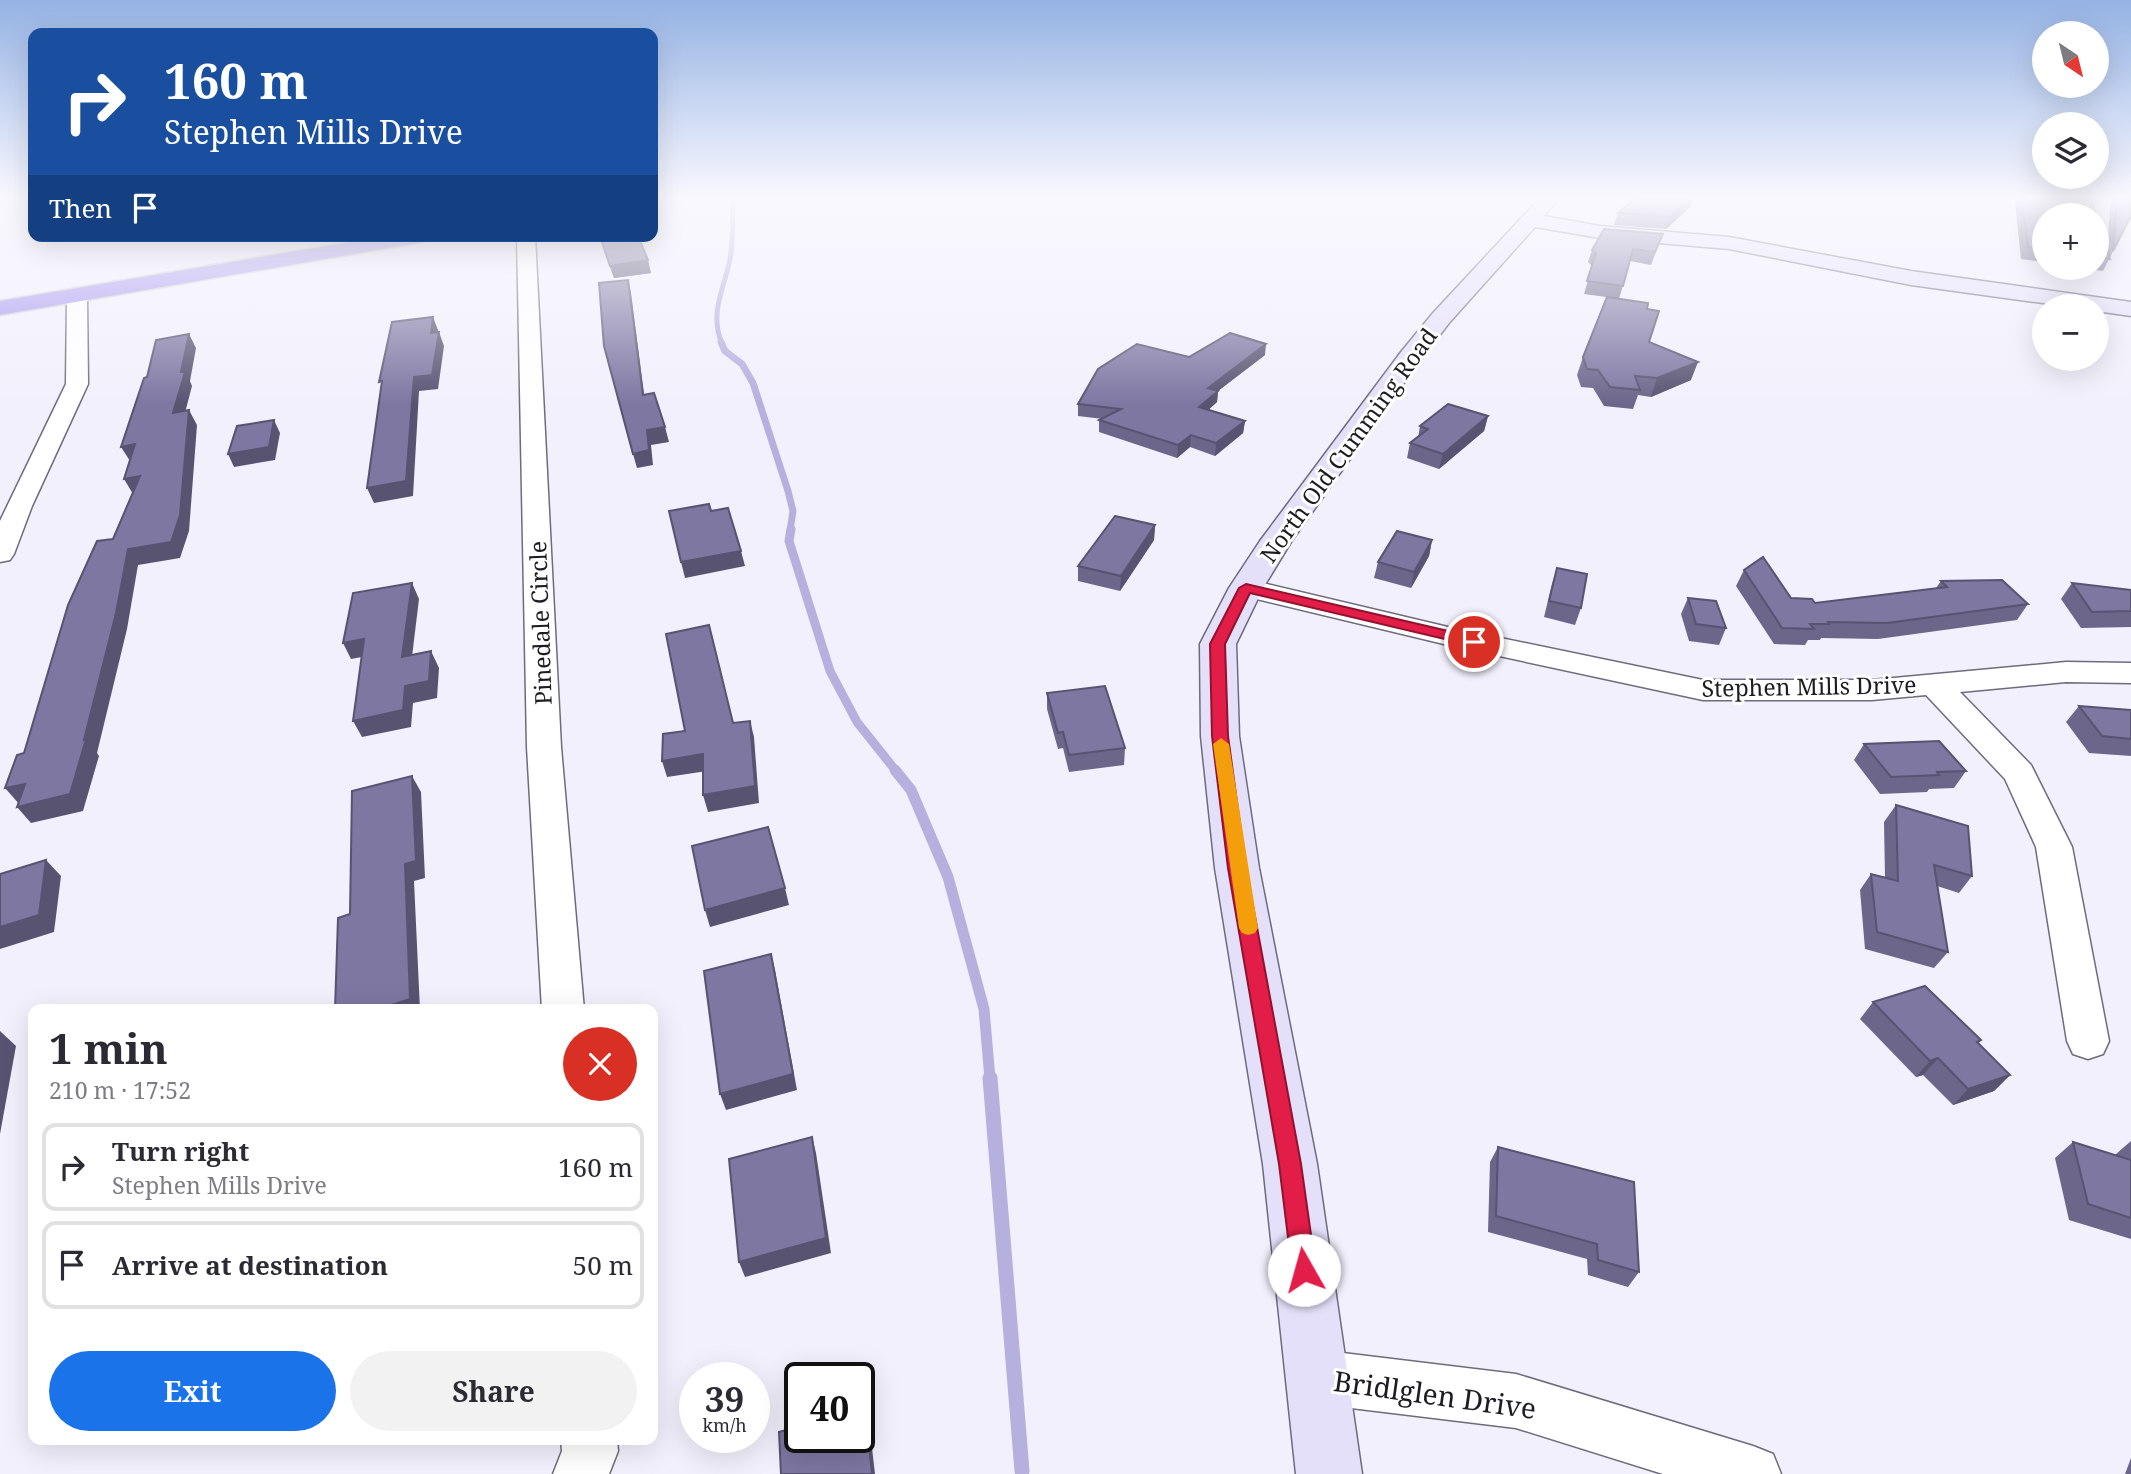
<!DOCTYPE html>
<meta charset="utf-8">
<style>
:root{--surface:#fff;--page:#f2f2f3;--text:#2b2b33;--muted:#7c7c81;--line:#e1e1e2;--accent:#1a73e8}
body{margin:0;font-family:"Noto Serif",serif;background:var(--page);color:var(--text);height:100vh;display:flex;flex-direction:column;font-size:26px;white-space:nowrap}
*{box-sizing:border-box;margin:0}
p{font-size:23px;color:var(--muted)}
.icon{flex:none;width:38px;height:38px;fill:none;stroke:currentColor;stroke-width:2;stroke-linecap:round;stroke-linejoin:round}
.map{position:relative;flex:1;overflow:hidden}
.details{position:absolute;left:28px;top:1004px;width:630px;height:441px;display:flex;flex-direction:column;background:var(--surface);border-radius:14px;box-shadow:0 7px 28px #0002}
.details>*{flex:none}
.hud{position:absolute;left:28px;top:28px;width:630px;height:214px;border-radius:14px;box-shadow:0 7px 28px #0002;background:#1a4fa0;color:#fff;overflow:hidden}
.needle{width:46px;rotate:145deg}
.controls{position:absolute;left:2032px;top:21px;display:grid;gap:14px}
.controls a{display:grid;place-items:center;width:77px;height:77px;border-radius:50%;background:var(--surface);box-shadow:0 7px 28px #0002;font-size:35px}
.speed{position:absolute;left:679px;top:1362px;display:flex;gap:14px;font-size:35px;font-weight:700;text-align:center}
.speed>*{display:grid;place-content:center;width:91px;height:91px;border-radius:50%;background:var(--surface);box-shadow:0 7px 28px #0002;line-height:1}
.speed small{font-size:18px;font-weight:400}
.speed .limit{border:4px solid #111;border-radius:10px;background:#fff;color:#111}
.pin{position:absolute;display:grid;place-items:center;width:60px;height:60px;color:#fff;margin:-30px;border:4px solid #fff;border-radius:50%;box-shadow:0 2px 7px #0007}
.me{position:absolute;width:77px;margin:-38px;rotate:353deg;stroke-linejoin:round;filter:drop-shadow(0 0 5px #0008)}
.turn{display:flex;align-items:center;gap:24px;height:147px;padding:0 21px;font-size:32px}
.turn .icon{width:91px;height:91px;stroke-width:2.5}
.turn b{display:block;font-size:49px;line-height:60px}
.then{display:flex;align-items:center;height:66px;padding:0 21px;background:#0003;gap:14px;font-size:26px}
.round{display:grid;place-items:center;flex:none;width:74px;height:74px;border-radius:37px;background:var(--page)}
.summary{display:flex;align-items:center;justify-content:space-between;height:119px;padding:0 21px}
h1{font-size:42px;font-weight:700;line-height:52px}
.primary-button{display:flex;gap:14px;margin-top:auto;padding:14px 21px}
.primary-button a{flex:1;height:80px;border-radius:42px;background:var(--accent);color:#fff;font-size:28px;font-weight:700;line-height:80px;text-align:center}
.primary-button a+a{background:var(--page);color:var(--text)}
ul{padding:0;list-style:none}
li{display:flex;align-items:center;gap:21px;height:88px;margin:0 14px 10px;padding:0 7px;border:4px solid var(--line);border-radius:14px}
li div{flex:1}
li b{display:block;font-size:26px}
li em{font-style:normal}
.map>svg:first-child{display:block}
.lines{fill:none;stroke-linecap:round;stroke-linejoin:round}
.stream-far4{stroke:#b6b0de;stroke-width:5}
.stream-far3{stroke:#b6b0de;stroke-width:7}
.stream-far2{stroke:#b6b0de;stroke-width:9}
.stream-far1{stroke:#b6b0de;stroke-width:11}
.stream{stroke:#b6b0de;stroke-width:15}
.street-casing{stroke:#6e6b7c;stroke-width:3}
.secondary-casing{stroke:#6e6b7c;stroke-width:3}
.highway-casing{stroke:#d2d2d3;stroke-width:3}
.street{fill:#fff;fill-rule:evenodd}
.secondary{fill:#e5e0fa;fill-rule:evenodd}
.highway{fill:#a898ef;fill-rule:evenodd}
.wall{fill:#6c668b}
.shaded-wall{fill:#585371}
.building{fill:#7d77a2;stroke:#585371;stroke-width:2}
.route{fill:#e11d48;stroke:#92132f;stroke-width:2}
.slow{fill:#f59e0b}
.labels{text-anchor:middle;dominant-baseline:central;stroke-width:6;stroke-linejoin:round;paint-order:stroke}
.street-label{font-size:23px;fill:#1d1c23;stroke:#fff}
.near-street-label{font-size:28px;fill:#1d1c23;stroke:#fff}
</style>
<div class="map">
<svg width="2131" height="1474" viewBox="0 0 2131 1474">
<rect width="100%" height="100%" fill="#f2f0fc"/>
<g class="lines">
<path class="stream-far4" d="M722 344C709 312 724 290 730 259 734 240 732 218 733 198"/>
<polyline class="stream-far3" points="721,342 725,351 742,364 753,383 788,491 793,511 790,531"/>
<polyline class="stream-far2" points="791,529 789,541 830,671 857,722 896,771"/>
<polyline class="stream-far1" points="895,770 911,790 948,877 984,1009 990,1079"/>
<polyline class="stream" points="990,1078 1022,1471"/>
<g class="street-casing">
<g id="street">
<polygon points="517,236 535,236 561,747 584,1010 542,1010 527,747"/>
<polygon points="77,289 87,295 88,384 32,506 14,554 10,560 0,562 0,521 66,384 67,295"/>
<polygon points="1246,579 1448,627 1703,680 1872,680 2066,662 2131,663 2131,683 2066,682 1960,692 2031,765 2072,847 2109,1041 2103,1054 2088,1059 2073,1054 2067,1041 2036,847 2005,779 1926,695 1872,700 1703,700 1448,645 1236,594 1232,588 1236,582"/>
<polygon points="1318,1350 1516,1374 1753,1446 1773,1454 1781,1474 1663,1474 1516,1428 1318,1404 1299,1396 1291,1377 1299,1358"/>
<polygon points="561,1440 617,1440 618,1451 609,1474 553,1474 562,1451"/>
</g>
</g>
<g class="secondary-casing">
<polygon id="secondary" points="1540,198 1559,198 1544,216 1600,226 1729,237 1911,271 2131,302 2131,316 2096,311 2096,306 2064,306 1911,285 1729,249 1600,238 1535,227 1449,323 1419,362 1291,542 1263,588 1236,644 1239,736 1259,868 1317,1164 1362,1474 1296,1474 1263,1164 1215,868 1201,736 1200,644 1229,588 1260,541 1401,352 1433,313"/>
</g>
<g class="highway-casing">
<polygon id="highway" points="386,236 433,236 423,242 0,315 0,301"/>
</g>
<use href="#street" class="street"/>
<use href="#secondary" class="secondary"/>
<use href="#highway" class="highway"/>
</g>
<g class="wall">
<polygon points="2016,198 2091,198 2044,215 2044,262 2021,259 2015,203 2018,199"/>
<polygon points="2111,198 2131,198 2131,216 2103,271 2080,268 2096,268 2096,216 2107,249"/>
<polygon points="1690,207 1666,229 1614,225 1618,213"/>
<polygon points="1663,234 1651,265 1630,261 1619,299 1647,309 1649,342 1691,380 1651,397 1638,395 1633,409 1604,406 1593,388 1581,387 1577,375 1583,357 1606,297 1584,294 1592,266 1588,262 1592,250"/>
<polygon points="599,236 638,236 651,273 614,278"/>
<polygon points="1265,355 1218,391 1217,402 1208,410 1245,421 1243,433 1215,456 1190,447 1177,458 1099,432 1099,420 1103,419 1078,416 1078,404 1189,357"/>
<polygon points="1488,416 1484,431 1439,469 1407,458 1410,443 1418,438 1420,426"/>
<polygon points="1155,525 1154,540 1120,591 1078,581 1078,566"/>
<polygon points="1432,540 1429,556 1411,588 1374,578 1378,562"/>
<polygon points="1557,568 1581,608 1575,625 1544,617 1552,584"/>
<polygon points="1744,570 1791,598 1815,603 1936,588 1941,581 2028,604 2017,620 1878,639 1821,638 1820,640 1808,640 1805,645 1774,644 1736,586"/>
<polygon points="2072,583 2131,590 2131,627 2081,628 2061,599"/>
<polygon points="1688,598 1726,628 1719,645 1689,641 1681,614"/>
<polygon points="1047,693 1125,748 1124,765 1069,772 1063,748 1058,749 1047,709"/>
<polygon points="2079,706 2131,710 2131,756 2089,753 2066,722"/>
<polygon points="1864,744 1966,771 1954,788 1929,789 1927,792 1880,794 1854,760"/>
<polygon points="1896,805 1972,876 1959,893 1937,886 1948,952 1934,968 1865,949 1860,890 1871,874 1885,877 1884,822"/>
<polygon points="1873,1002 1981,1040 1978,1044 2010,1075 1994,1091 1953,1105 1923,1075 1916,1077 1860,1019"/>
<polygon points="2131,1141 2131,1239 2069,1220 2055,1158 2073,1142 2116,1155 2116,1154"/>
<polygon points="1498,1147 1639,1272 1628,1287 1588,1275 1587,1259 1488,1232 1490,1162"/>
<polygon points="2131,1458 2131,1474 2125,1474"/>
</g>
<g class="shaded-wall">
<polygon points="1691,198 1693,198 1690,207 1666,229 1670,217"/>
<polygon points="648,260 651,273 614,278 610,266"/>
<polygon points="628,280 631,293 646,409 643,395"/>
<polygon points="433,317 438,330 436,347 431,333"/>
<polygon points="439,332 444,346 438,389 419,391 413,496 374,503 367,488 414,377"/>
<polygon points="189,334 196,348 190,381 192,386 181,428 173,413"/>
<polygon points="1266,344 1265,355 1206,400 1208,388"/>
<polygon points="1698,362 1691,380 1651,397 1657,378"/>
<polygon points="1218,391 1217,402 1198,419 1199,407"/>
<polygon points="189,410 197,425 189,531 180,558 138,565 127,629 97,753 99,756 83,811 31,823 17,807 84,740 128,549"/>
<polygon points="1488,416 1484,431 1439,469 1443,454"/>
<polygon points="274,420 280,433 275,460 234,467 228,454"/>
<polygon points="1245,421 1243,433 1215,456 1216,443"/>
<polygon points="665,427 669,442 651,445 653,465 637,468 633,454 647,430"/>
<polygon points="1191,435 1190,447 1177,458 1178,445"/>
<polygon points="135,444 130,461 121,447"/>
<polygon points="140,476 133,494 124,479"/>
<polygon points="1155,525 1154,540 1120,591 1121,576"/>
<polygon points="1432,540 1429,556 1411,588 1414,572"/>
<polygon points="741,551 745,566 685,578 681,562"/>
<polygon points="412,583 419,599 410,673 402,657"/>
<polygon points="364,639 372,655 351,659 343,643"/>
<polygon points="431,651 439,668 437,698 413,703 411,727 362,737 353,721 405,686"/>
<polygon points="750,721 754,737 759,803 708,812 703,795"/>
<polygon points="703,754 707,771 667,777 662,761"/>
<polygon points="412,776 421,792 425,878 414,881 420,1010 376,1010 405,864"/>
<polygon points="25,784 20,805 5,788"/>
<polygon points="46,860 61,876 54,932 0,949 0,927"/>
<polygon points="785,888 789,905 710,927 705,910"/>
<polygon points="771,954 775,970 797,1090 726,1110 720,1094"/>
<polygon points="0,1031 16,1046 0,1134"/>
<polygon points="1938,1058 1923,1075 1916,1077 1930,1061"/>
<polygon points="2010,1075 1994,1091 1953,1105 1968,1089"/>
<polygon points="812,1137 816,1153 831,1253 745,1277 739,1262"/>
<polygon points="865,1409 869,1422 875,1474 872,1474"/>
</g>
<g class="building">
<polygon points="1636,198 1691,198 1670,217 1618,213"/>
<polygon points="2022,198 2091,198 2096,215 2044,215 2044,249 2028,247"/>
<polygon points="2117,198 2131,198 2131,216 2113,251"/>
<polygon points="2096,216 2110,259 2096,257"/>
<polygon points="1604,229 1663,234 1655,252 1633,249 1623,286 1587,281 1596,253 1592,250"/>
<polygon points="600,236 638,236 648,260 610,266"/>
<polygon points="628,280 643,395 654,393 665,427 647,430 649,450 633,454 604,346 599,283"/>
<polygon points="1607,297 1648,303 1647,309 1659,311 1649,342 1698,362 1657,378 1635,376 1640,390 1610,387 1598,370 1587,369 1583,357"/>
<polygon points="433,317 431,333 439,332 432,375 414,377 406,481 367,488 382,381 379,382 392,322"/>
<polygon points="1230,333 1266,344 1208,388 1218,391 1199,407 1245,421 1216,443 1191,435 1178,445 1099,420 1121,409 1078,404 1098,369 1137,344 1189,357"/>
<polygon points="189,334 181,372 185,372 173,413 189,410 180,515 171,542 128,549 116,613 84,740 86,739 70,794 17,807 25,784 5,788 17,755 24,753 68,605 97,541 113,539 140,476 124,479 135,444 121,447 144,378 147,377 156,340"/>
<polygon points="1448,404 1488,416 1443,454 1410,443 1428,429 1420,426"/>
<polygon points="274,420 269,447 228,454 237,426"/>
<polygon points="709,504 711,511 728,508 741,551 681,562 669,511"/>
<polygon points="1115,516 1155,525 1121,576 1078,566"/>
<polygon points="1397,531 1432,540 1414,572 1378,562"/>
<polygon points="1763,557 1791,598 1812,599 1815,603 1947,587 1941,581 2002,580 2028,604 1887,623 1828,622 1829,624 1810,624 1814,629 1782,628 1744,570"/>
<polygon points="1557,568 1587,574 1581,608 1549,601"/>
<polygon points="412,583 402,657 431,651 429,681 405,686 403,710 353,721 364,639 343,643 353,593"/>
<polygon points="2072,583 2131,590 2131,611 2092,612"/>
<polygon points="1688,598 1716,601 1726,628 1696,624"/>
<polygon points="709,625 733,723 750,721 755,786 703,795 703,754 662,761 663,734 685,731 666,634"/>
<polygon points="1105,686 1125,748 1069,755 1063,732 1058,733 1047,693"/>
<polygon points="2079,706 2131,710 2131,739 2102,736"/>
<polygon points="1939,741 1966,771 1937,772 1939,775 1891,777 1864,744"/>
<polygon points="412,776 416,861 405,864 410,999 376,1010 335,1010 338,918 350,914 352,791"/>
<polygon points="1896,805 1968,826 1972,876 1934,865 1948,952 1877,932 1871,874 1898,881"/>
<polygon points="768,827 785,888 705,910 692,846"/>
<polygon points="46,860 39,915 0,927 0,874"/>
<polygon points="771,954 793,1074 720,1094 704,971"/>
<polygon points="1925,986 1981,1040 1977,1042 2010,1075 1968,1089 1938,1058 1930,1061 1873,1002"/>
<polygon points="812,1137 826,1238 739,1262 729,1159"/>
<polygon points="2073,1142 2131,1160 2131,1218 2088,1204"/>
<polygon points="1498,1147 1634,1182 1639,1272 1598,1260 1597,1244 1496,1216"/>
<polygon points="865,1409 872,1474 781,1474 779,1432 800,1426 800,1437 859,1437 859,1411"/>
</g>
<linearGradient id="sky" x2="0" y2="1"><stop stop-color="#94b2e4"/><stop offset="0.49" stop-color="#f9f8fe"/><stop offset="1" stop-color="#f9f8fe" stop-opacity="0"/></linearGradient>
<rect width="2131" height="404" fill="url(#sky)"/>
<polygon class="route" points="1246,584 1474,637 1481,642 1474,646 1250,593 1225,644 1228,736 1246,868 1301,1164 1316,1270 1312,1279 1304,1282 1295,1279 1292,1270 1279,1164 1228,868 1212,736 1210,644 1239,588"/>
<polygon class="slow" points="1221,738 1229,744 1258,928 1255,933 1248,935 1242,933 1239,928 1213,744"/>
<g class="labels">
<g class="street-label">
<text transform="translate(1348 445) rotate(-54)">North Old Cumming Road</text>
<text transform="translate(540 623) rotate(-92)">Pinedale Circle</text>
<text transform="translate(1809 686) rotate(-1)">Stephen Mills Drive</text>
</g>
<g class="near-street-label">
<text transform="translate(1435 1394) rotate(8)">Bridlglen Drive</text>
</g>
</g>
</svg>
<div class="controls">
<a><svg class="needle" viewBox="-14 -14 28 28"><path d="M0-13l5 13h-10z" fill="#e53935"/><path d="M0 13l5-13h-10z" fill="#7c7c81"/></svg></a>
<a><svg class="icon" aria-label="layers" viewBox="0 0 24 24"><path d="M12 4l9 5-9 5-9-5zM3 14l9 5 9-5"/></svg></a>
<a>+</a>
<a>−</a>
</div>
<div class="speed"><div>39<small>km/h</small></div><div class="limit">40</div></div>
<div class="pin" style="left:1474px;top:642px;background:#d93025"><svg class="icon" aria-label="arrive" viewBox="0 0 24 24"><path d="M6 21V4h12l-3 4 3 4H6"/></svg></div>
<svg class="me" style="left:1304px;top:1270px" viewBox="-20 -20 40 40"><circle r="19" fill="#fff"/><path d="M0-13L10 11 0 6-10 11z" fill="#e11d48"/></svg>
<div class="hud">
<div class="turn"><svg class="icon" aria-label="right" viewBox="0 0 24 24"><path d="M7 20v-9h11M14 6l5 5-5 5"/></svg><div><b>160 m</b>Stephen Mills Drive</div></div>
<div class="then">Then<svg class="icon" aria-label="arrive" viewBox="0 0 24 24"><path d="M6 21V4h12l-3 4 3 4H6"/></svg></div>
</div>
<section class="details">
<div class="summary"><div><h1>1 min</h1><p>210 m · 17:52</p></div><a class="round" style="background:#d93025;color:#fff"><svg class="icon" aria-label="close" viewBox="0 0 24 24"><path d="M6 6l12 12M18 6L6 18"/></svg></a></div>
<ul>
<li><svg class="icon" aria-label="right" viewBox="0 0 24 24"><path d="M7 20v-9h11M14 6l5 5-5 5"/></svg><div><b>Turn right</b><p>Stephen Mills Drive</p></div><em>160 m</em></li>
<li><svg class="icon" aria-label="arrive" viewBox="0 0 24 24"><path d="M6 21V4h12l-3 4 3 4H6"/></svg><div><b>Arrive at destination</b></div><em>50 m</em></li>
</ul>
<div class="primary-button"><a>Exit</a><a>Share</a></div>
</section>
</div>
